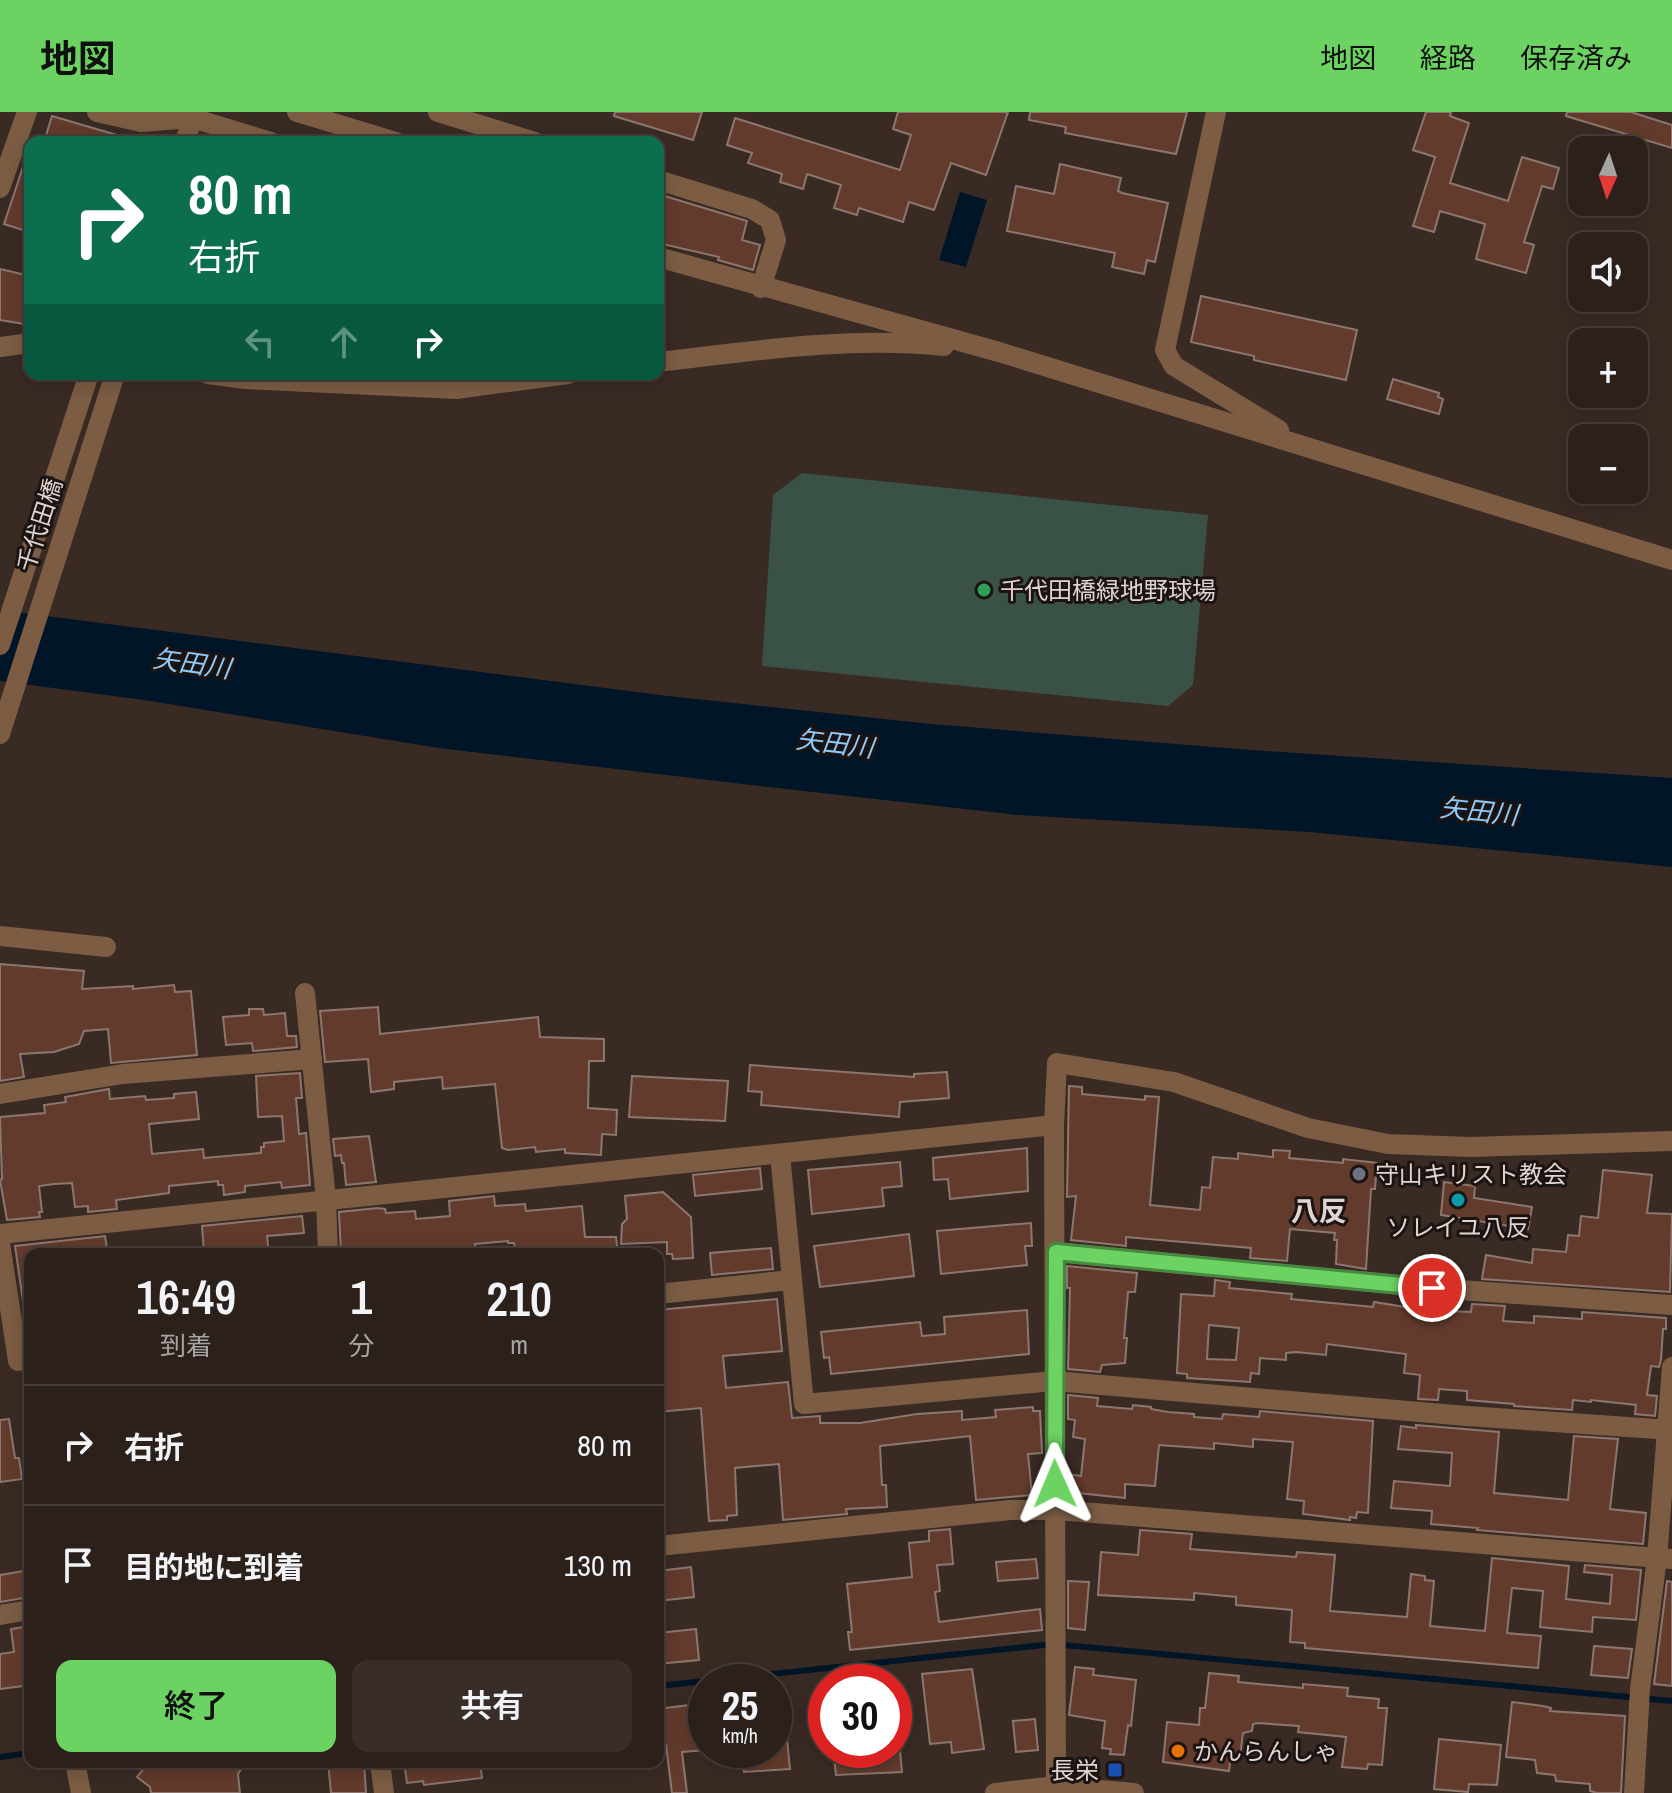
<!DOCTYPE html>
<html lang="ja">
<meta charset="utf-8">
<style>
:root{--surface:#2c201b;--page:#382d28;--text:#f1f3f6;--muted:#a6a3a3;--line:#483e3a;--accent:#6cd362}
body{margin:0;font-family:"Archivo Narrow","Noto Sans JP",sans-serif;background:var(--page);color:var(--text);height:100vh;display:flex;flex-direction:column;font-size:30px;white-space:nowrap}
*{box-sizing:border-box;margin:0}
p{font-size:26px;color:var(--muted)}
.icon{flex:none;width:44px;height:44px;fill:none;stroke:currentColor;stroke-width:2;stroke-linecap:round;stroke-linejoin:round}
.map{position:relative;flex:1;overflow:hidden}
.sheet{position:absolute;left:24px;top:1136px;width:640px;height:520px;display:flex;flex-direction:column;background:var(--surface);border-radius:16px;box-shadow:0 4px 20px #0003,0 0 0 2px var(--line)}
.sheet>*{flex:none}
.banner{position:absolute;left:24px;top:24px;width:640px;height:244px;border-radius:16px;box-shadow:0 4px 20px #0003,0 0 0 2px var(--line);background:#0b6e4f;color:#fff;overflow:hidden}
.needle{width:52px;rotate:183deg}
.tools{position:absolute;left:1568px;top:24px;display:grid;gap:16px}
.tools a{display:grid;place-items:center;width:80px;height:80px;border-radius:16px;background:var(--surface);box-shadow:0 4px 20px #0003,0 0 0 2px var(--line);font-size:40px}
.speed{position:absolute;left:688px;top:1552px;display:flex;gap:16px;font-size:40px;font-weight:700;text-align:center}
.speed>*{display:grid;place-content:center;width:104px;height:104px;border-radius:50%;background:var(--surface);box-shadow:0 4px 20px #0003,0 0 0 2px var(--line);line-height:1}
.speed small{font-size:20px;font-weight:400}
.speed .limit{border:12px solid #d22;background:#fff;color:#111}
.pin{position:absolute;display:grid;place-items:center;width:68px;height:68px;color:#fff;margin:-34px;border:4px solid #fff;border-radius:50%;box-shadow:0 2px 8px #0007}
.me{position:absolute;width:88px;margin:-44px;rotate:359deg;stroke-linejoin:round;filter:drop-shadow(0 0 6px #0008)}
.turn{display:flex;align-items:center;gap:28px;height:168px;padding:0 32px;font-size:36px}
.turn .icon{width:104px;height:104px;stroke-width:2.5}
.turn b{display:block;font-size:56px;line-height:68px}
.lanes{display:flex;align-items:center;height:76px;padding:0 32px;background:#0003;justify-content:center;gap:40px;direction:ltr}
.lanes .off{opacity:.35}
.eta{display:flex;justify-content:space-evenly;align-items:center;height:136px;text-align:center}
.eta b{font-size:48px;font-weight:600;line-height:56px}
.action{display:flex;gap:16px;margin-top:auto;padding:16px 32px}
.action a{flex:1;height:92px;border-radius:16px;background:var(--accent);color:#111;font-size:32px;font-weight:600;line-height:92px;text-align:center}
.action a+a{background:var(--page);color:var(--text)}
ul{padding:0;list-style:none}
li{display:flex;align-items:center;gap:24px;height:120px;padding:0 32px;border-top:2px solid var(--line)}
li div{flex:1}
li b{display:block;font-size:30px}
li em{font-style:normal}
header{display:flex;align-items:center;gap:48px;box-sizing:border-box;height:112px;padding:0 40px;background:var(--accent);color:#111}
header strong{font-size:38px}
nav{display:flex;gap:44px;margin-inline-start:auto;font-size:28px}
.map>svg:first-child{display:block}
.green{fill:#3a5245}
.water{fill:#001527}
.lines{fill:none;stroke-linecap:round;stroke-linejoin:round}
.stream{stroke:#001527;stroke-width:6}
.building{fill:#633b2c;stroke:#8c7770;stroke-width:2;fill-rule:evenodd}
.minor{stroke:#7c5d44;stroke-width:20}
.route-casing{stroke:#468940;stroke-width:20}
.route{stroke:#6cd362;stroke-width:14}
.leisure-dot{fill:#2e9e5b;stroke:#1c1412;stroke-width:3}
.worship-dot{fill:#6b7280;stroke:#1c1412;stroke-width:3}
.culture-dot{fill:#0f9aa8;stroke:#1c1412;stroke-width:3}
.food-dot{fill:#e8710a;stroke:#1c1412;stroke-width:3}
.transit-dot{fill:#1a4fb4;stroke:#1c1412;stroke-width:3}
.labels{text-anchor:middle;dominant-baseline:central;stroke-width:6;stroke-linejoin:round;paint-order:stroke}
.street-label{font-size:24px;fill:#dfd4d0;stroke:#1c1412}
.poi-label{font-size:24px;fill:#dfd4d0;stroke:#1c1412;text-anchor:start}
.water-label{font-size:26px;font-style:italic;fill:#8dcaf9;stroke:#1c1412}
.quarter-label{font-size:28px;font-weight:bold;fill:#dfd4d0;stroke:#1c1412}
</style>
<header>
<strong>地図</strong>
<nav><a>地図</a><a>経路</a><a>保存済み</a></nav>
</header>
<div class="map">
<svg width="1672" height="1681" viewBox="0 0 1672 1681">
<rect width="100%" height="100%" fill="#3a2a24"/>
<polygon class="green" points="802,361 1208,403 1193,573 1168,594 762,554 773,383"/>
<g class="water">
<polygon points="960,80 987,88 966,155 939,148"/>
<polygon points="0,498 668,584 931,612 1250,638 1672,666 1672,755 1310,720 1018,703 751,673 439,636 144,588 0,569"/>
</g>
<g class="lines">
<g class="stream">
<polyline points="658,1574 1053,1532 1672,1589"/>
<polyline points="0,1645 30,1641"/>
</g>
</g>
<g class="building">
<polygon points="615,0 702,0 693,28 614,4"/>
<polygon points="898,0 1008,0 986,63 951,51 934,98 909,90 903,110 859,96 857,103 834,96 841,73 807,62 803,77 780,70 782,62 748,51 752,41 727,33 735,6 900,58 911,23 893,17"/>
<polygon points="1030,0 1187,0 1176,42 1065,21 1066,15 1029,8"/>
<polygon points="1426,0 1451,0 1450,4 1469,11 1450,71 1508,89 1522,45 1559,56 1553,77 1542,74 1524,130 1534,133 1526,161 1476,147 1485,112 1440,99 1434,120 1413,114 1435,45 1413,38"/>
<polygon points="1567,0 1631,0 1672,13 1672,36 1566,4"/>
<polygon points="52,4 127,26 126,30 44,30"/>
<polygon points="27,43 30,44 30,107 26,119 4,112"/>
<polygon points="1060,52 1121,66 1118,79 1122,81 1168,91 1155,150 1147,148 1144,162 1112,155 1115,141 1007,119 1016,74 1054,82"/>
<polygon points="658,82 747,109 742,128 760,133 753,158 718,148 719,145 658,131"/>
<polygon points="0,157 30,164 30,213 0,208"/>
<polygon points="1201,184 1357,218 1346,268 1254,248 1254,244 1191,230"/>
<polygon points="1393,267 1439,281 1438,285 1443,287 1439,302 1387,287"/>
<polygon points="0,852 84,859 82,877 133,874 133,877 174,873 175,880 191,879 197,943 111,951 108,917 84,919 79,932 54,940 20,942 24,965 0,969"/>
<polygon points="378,895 380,922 538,905 540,925 604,927 604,949 589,949 588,996 617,998 616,1023 602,1022 601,1043 565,1041 565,1037 536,1040 535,1035 508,1038 502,1036 495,972 443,977 442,965 394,970 394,977 371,980 368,947 325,950 320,899"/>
<polygon points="249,897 263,897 264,903 285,901 287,924 296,924 297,935 253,939 252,931 226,933 223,905 249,903"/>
<polygon points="750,953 914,965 914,962 947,960 949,986 900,990 899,1005 761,993 762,980 748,979"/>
<polygon points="300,961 302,986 296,986 299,1022 306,1021 310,1073 282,1076 281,1070 245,1074 245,1080 224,1083 223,1073 218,1073 218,1069 169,1074 169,1081 116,1088 117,1097 88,1100 88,1094 75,1095 72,1071 54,1072 39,1074 42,1100 39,1100 40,1105 7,1108 0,1068 2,1067 0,1005 45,1001 44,993 66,990 65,985 109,977 110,987 145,984 146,988 174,986 174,982 196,980 199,1007 149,1012 152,1042 203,1037 204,1046 261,1041 261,1035 264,1035 264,1031 284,1029 282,1004 258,1005 256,964"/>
<polygon points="632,964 728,969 725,1009 629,1005"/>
<polygon points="1069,974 1082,975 1082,982 1145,988 1145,984 1159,985 1150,1093 1200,1098 1202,1075 1210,1076 1213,1045 1238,1047 1238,1041 1273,1045 1273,1038 1290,1039 1289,1046 1343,1051 1343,1047 1377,1051 1375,1077 1371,1077 1366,1157 1336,1152 1337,1128 1334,1128 1335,1121 1290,1117 1287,1149 1250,1146 1251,1136 1126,1125 1126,1134 1071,1128 1076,1084 1067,1085"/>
<polygon points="369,1024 376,1070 346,1073 344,1051 342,1051 341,1043 335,1044 333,1027"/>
<polygon points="1027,1036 1028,1079 950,1087 948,1067 934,1068 933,1046"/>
<polygon points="900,1050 902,1074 882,1076 884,1094 812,1102 808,1058"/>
<polygon points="760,1056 762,1077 695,1084 693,1063"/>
<polygon points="1603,1058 1652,1063 1647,1101 1672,1102 1670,1180 1482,1167 1486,1143 1532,1151 1533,1137 1566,1140 1568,1123 1579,1124 1581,1104 1598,1106"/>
<polygon points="1444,1070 1475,1074 1474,1086 1532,1095 1528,1117 1441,1103"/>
<polygon points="663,1080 691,1105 693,1146 673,1147 672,1142 667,1142 667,1130 621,1132 622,1112 627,1107 625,1084"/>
<polygon points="494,1084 495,1094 525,1092 526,1099 582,1094 585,1125 616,1125 618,1142 516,1142 514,1131 508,1131 508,1129 475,1132 476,1142 341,1142 339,1100 378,1096 385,1097 386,1101 415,1099 416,1107 450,1104 449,1089"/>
<polygon points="302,1104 304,1121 267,1124 269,1142 204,1142 202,1114"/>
<polygon points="1031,1111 1032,1134 1025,1134 1027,1153 941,1162 937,1119"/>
<polygon points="909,1122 914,1164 820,1175 814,1134"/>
<polygon points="105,1124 108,1142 30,1142 30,1238 15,1134"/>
<polygon points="771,1136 773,1157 712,1163 710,1141"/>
<polygon points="1067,1154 1137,1161 1135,1180 1128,1180 1124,1226 1127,1226 1125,1251 1102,1253 1100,1260 1068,1257 1070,1176 1067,1176"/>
<path d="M1215 1168 1230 1170 1229 1176 1292 1182 1291 1187 1373 1195 1374 1190 1424 1198 1471 1200 1472 1192 1505 1194 1503 1209 1534 1211V1204L1582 1207V1200L1666 1206V1217H1663L1661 1248 1659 1255 1651 1254 1647 1283 1657 1284 1655 1304 1635 1302 1636 1293 1591 1288V1290L1573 1288 1572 1298 1514 1294V1292L1467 1288V1279L1439 1277 1438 1288 1418 1287 1420 1263 1404 1261 1406 1242 1327 1232 1326 1243 1296 1240 1286 1241V1248L1260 1246 1259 1262 1251 1261 1250 1270 1187 1266V1262L1177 1261 1181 1182 1214 1184ZM1209 1213 1239 1216 1236 1248 1207 1247Z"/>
<polygon points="777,1187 782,1239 723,1244 726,1276 788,1270 792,1306 820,1304 820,1311 860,1311 917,1302 962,1299 962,1308 996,1305 995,1298 1033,1295 1033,1299 1040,1299 1042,1341 1028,1342 1032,1383 976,1388 970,1324 880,1334 882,1373 886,1373 887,1395 846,1397 847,1402 783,1408 779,1352 735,1356 737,1403 727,1404 727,1408 709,1409 701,1296 658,1300 658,1198"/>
<polygon points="1027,1198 1029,1242 831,1262 829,1245 824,1246 821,1220 920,1210 922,1224 945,1222 944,1205"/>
<polygon points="1068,1283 1098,1286 1097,1294 1132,1297 1133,1293 1151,1295 1151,1297 1168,1300 1194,1302 1194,1305 1222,1307 1223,1302 1259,1305 1260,1299 1373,1309 1368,1401 1357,1400 1356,1406 1350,1405 1350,1408 1303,1402 1304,1389 1287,1387 1293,1330 1253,1327 1253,1335 1214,1331 1214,1337 1159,1333 1155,1374 1125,1372 1125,1386 1068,1380 1068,1362 1081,1364 1085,1327 1073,1325 1075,1308 1068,1307"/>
<polygon points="9,1307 15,1346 19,1346 22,1367 0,1370 0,1308"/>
<polygon points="1416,1313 1499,1320 1494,1381 1568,1388 1574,1324 1618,1327 1610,1397 1646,1401 1643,1432 1477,1418 1478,1416 1431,1412 1432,1399 1391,1396 1394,1369 1450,1374 1452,1341 1398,1337 1401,1314 1416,1316"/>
<polygon points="950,1417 953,1452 937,1453 940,1479 935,1480 939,1510 1040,1497 1042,1518 850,1538 848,1520 852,1520 847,1472 912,1465 909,1431 929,1429 929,1419"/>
<polygon points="1140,1418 1192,1422 1190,1437 1296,1445 1297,1440 1335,1443 1330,1499 1407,1505 1411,1462 1425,1464 1425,1468 1434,1469 1430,1514 1485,1519 1492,1446 1569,1454 1566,1487 1610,1492 1612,1463 1584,1460 1585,1453 1641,1458 1636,1508 1593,1505 1592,1520 1540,1515 1543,1479 1512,1476 1507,1521 1541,1524 1538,1556 1305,1536 1305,1531 1290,1530 1292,1498 1236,1493 1236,1485 1194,1481 1194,1488 1098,1483 1101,1440 1138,1443"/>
<polygon points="1036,1447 1038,1466 998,1469 996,1450"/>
<polygon points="691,1455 694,1485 658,1489 658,1459"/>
<polygon points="30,1458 30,1485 0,1490 0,1463"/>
<polygon points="1068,1469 1089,1470 1085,1518 1068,1516"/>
<polygon points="1667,1469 1672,1470 1672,1574 1654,1572"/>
<polygon points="30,1514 30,1573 0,1577 0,1542 14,1540 11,1517"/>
<polygon points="696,1517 699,1548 658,1552 658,1521"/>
<polygon points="1594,1534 1632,1537 1628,1566 1591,1563"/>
<polygon points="1075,1555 1094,1557 1093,1563 1136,1568 1131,1614 1128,1613 1124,1643 1110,1642 1111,1637 1102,1636 1105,1609 1069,1603"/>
<polygon points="972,1557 984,1637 952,1641 951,1630 930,1632 922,1562"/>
<polygon points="1209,1561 1239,1564 1238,1570 1303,1576 1303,1572 1348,1576 1347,1584 1379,1587 1378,1596 1387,1596 1382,1653 1368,1652 1367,1657 1342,1655 1346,1625 1298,1620 1299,1614 1258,1611 1253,1612 1252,1619 1243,1621 1240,1645 1231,1644 1229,1659 1163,1650 1167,1610 1199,1613 1200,1596 1205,1596"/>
<polygon points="1512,1590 1543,1594 1551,1596 1550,1599 1625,1604 1621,1681 1597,1681 1590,1679 1590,1672 1556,1669 1555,1663 1537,1661 1535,1648 1506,1645"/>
<polygon points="706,1591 706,1638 682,1640 687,1681 672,1681 666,1633 658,1632 658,1597"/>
<polygon points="774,1607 785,1607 790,1657 744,1660 741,1638 774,1638"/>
<polygon points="1035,1607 1038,1638 1016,1640 1013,1609"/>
<polygon points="1439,1627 1501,1633 1497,1673 1469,1672 1468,1680 1434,1677"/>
<polygon points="833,1638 900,1638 902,1660 836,1663"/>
<polygon points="149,1650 246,1650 238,1662 240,1681 151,1681 150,1675 137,1665"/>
<polygon points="328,1650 364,1650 366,1681 331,1681"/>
<polygon points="404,1650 480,1650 482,1666 424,1673 423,1669 407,1671"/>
</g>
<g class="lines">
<g class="minor">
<polyline points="97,0 141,10 192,6 271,30"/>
<polyline points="297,0 396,30"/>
<polyline points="438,0 535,30"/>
<polyline points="1216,0 1165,238 1174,254 1279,318"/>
<polyline points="185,30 194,0"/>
<polyline points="658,68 752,97 770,108 776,128 761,176"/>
<polyline points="0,76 27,0"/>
<polyline points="658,145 999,240 1672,448"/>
<polyline points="0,235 30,231"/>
<path d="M658 250C753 239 848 224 944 234"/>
<polyline points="208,262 245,267 456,277 568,262"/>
<polyline points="0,533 89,262"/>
<polyline points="0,622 115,262"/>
<polyline points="0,824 106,835"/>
<polyline points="305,881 326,1087 328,1142"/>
<polyline points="0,982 123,962 312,947"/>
<polyline points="780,1042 804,1292 1054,1269 1467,1304 1672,1318"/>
<polyline points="0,1122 1054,1013"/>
<polyline points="0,1131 18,1249"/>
<polyline points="1056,1140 1432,1176 1672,1193"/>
<polyline points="658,1182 791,1168"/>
<polyline points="658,1434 1010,1398 1056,1398 1672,1447"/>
<polyline points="0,1503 30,1498"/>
<polyline points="75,1650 81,1681"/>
<polyline points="380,1650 384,1681"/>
<polyline points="995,1681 1056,1674 1134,1681"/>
<polyline points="1056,1681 1054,1013 1057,951 1174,970 1308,1016 1388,1032 1471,1035 1672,1029"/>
<polyline points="1634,1681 1640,1577 1657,1446 1672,1255"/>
</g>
</g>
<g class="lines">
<g class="route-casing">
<polyline id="route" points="1055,1372 1056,1140 1432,1176"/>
</g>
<use href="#route" class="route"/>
</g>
<circle class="leisure-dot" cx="984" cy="478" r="8"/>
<circle class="worship-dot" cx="1359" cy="1062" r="8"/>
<circle class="culture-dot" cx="1458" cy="1088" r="8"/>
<circle class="food-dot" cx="1178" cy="1639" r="8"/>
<rect class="transit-dot" x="1107" y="1650" width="16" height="16" rx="4"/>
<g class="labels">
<g class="street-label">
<text transform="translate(39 413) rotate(-72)">千代田橋</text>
</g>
<g class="poi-label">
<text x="1000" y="478">千代田橋緑地野球場</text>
<text x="1375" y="1062">守山キリスト教会</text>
<text x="1458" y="1115" text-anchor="middle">ソレイユ八反</text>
<text x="1194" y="1639">かんらんしゃ</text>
<text x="1099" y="1658" text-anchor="end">長栄</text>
</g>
<g class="water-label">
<text transform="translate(192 551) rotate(8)">矢田川</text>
<text transform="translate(835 631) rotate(7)">矢田川</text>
<text transform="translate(1479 699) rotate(6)">矢田川</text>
</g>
<g class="quarter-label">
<text x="1319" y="1099">八反</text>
</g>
</g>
</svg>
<div class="tools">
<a><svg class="needle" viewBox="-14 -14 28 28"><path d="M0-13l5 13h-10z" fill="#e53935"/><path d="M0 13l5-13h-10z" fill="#a6a3a3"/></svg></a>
<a><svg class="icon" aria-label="sound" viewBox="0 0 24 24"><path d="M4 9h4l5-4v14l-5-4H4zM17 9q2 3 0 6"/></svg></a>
<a>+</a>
<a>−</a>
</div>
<div class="speed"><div>25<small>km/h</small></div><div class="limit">30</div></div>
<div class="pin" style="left:1432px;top:1176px;background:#d93025"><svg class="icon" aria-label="arrive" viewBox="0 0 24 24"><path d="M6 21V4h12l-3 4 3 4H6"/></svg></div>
<svg class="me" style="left:1055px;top:1372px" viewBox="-20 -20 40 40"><path d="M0-17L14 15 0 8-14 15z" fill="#6cd362" stroke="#fff" stroke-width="4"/></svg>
<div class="banner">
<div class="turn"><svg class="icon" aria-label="right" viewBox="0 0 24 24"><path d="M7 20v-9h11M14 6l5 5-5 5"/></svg><div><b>80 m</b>右折</div></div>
<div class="lanes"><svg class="icon off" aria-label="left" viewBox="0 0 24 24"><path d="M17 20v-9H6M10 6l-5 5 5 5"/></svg><svg class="icon off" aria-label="ahead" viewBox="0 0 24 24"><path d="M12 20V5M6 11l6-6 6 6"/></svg><svg class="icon" aria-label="right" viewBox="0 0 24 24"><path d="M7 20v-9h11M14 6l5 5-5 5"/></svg></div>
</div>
<section class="sheet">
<div class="eta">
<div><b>16:49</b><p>到着</p></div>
<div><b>1</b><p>分</p></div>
<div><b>210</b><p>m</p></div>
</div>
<ul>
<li><svg class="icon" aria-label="right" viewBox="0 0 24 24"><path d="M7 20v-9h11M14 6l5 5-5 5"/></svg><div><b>右折</b></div><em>80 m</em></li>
<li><svg class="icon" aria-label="arrive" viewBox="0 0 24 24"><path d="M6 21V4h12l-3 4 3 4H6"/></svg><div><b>目的地に到着</b></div><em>130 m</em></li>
</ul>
<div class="action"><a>終了</a><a>共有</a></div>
</section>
</div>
